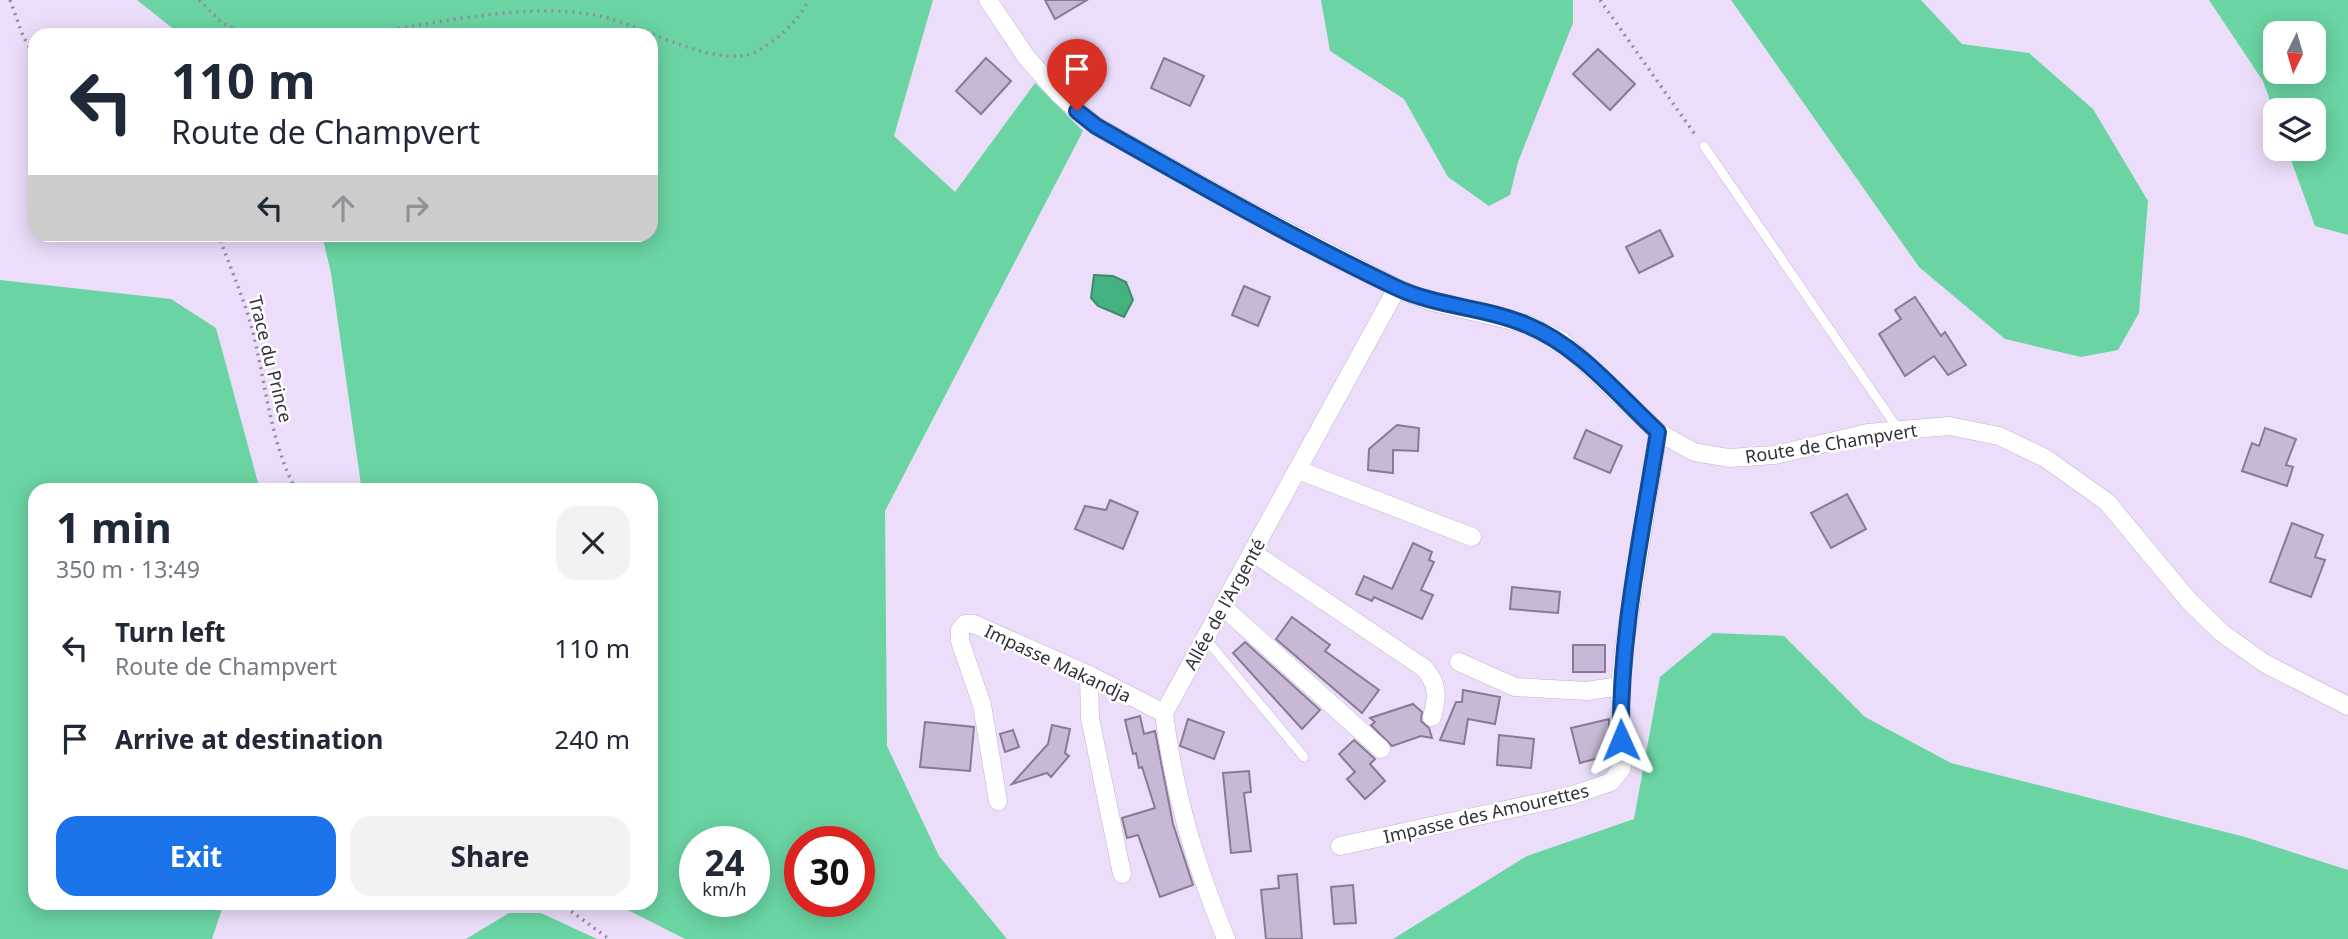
<!DOCTYPE html>
<meta charset="utf-8">
<style>
:root{--surface:#fff;--page:#f2f2f3;--text:#1f2937;--muted:#747a83;--accent:#1a73e8}
body{margin:0;font-family:"Noto Sans",sans-serif;background:var(--page);color:var(--text);height:100vh;display:flex;flex-direction:column;font-size:26px;white-space:nowrap}
*{box-sizing:border-box;margin:0}
p{font-size:23px;color:var(--muted)}
.icon{flex:none;width:38px;height:38px;fill:none;stroke:currentColor;stroke-width:2;stroke-linecap:round;stroke-linejoin:round}
.map{position:relative;flex:1;overflow:hidden}
.panel{position:absolute;left:28px;top:483px;width:630px;height:427px;display:flex;flex-direction:column;background:var(--surface);border-radius:21px;box-shadow:0 4px 18px #0003}
.panel>*{flex:none}
.hud{position:absolute;left:28px;top:28px;width:630px;height:214px;border-radius:21px;box-shadow:0 4px 18px #0003;background:#fff;color:var(--text);overflow:hidden}
.needle{width:46px;rotate:185deg}
.buttons{position:absolute;left:2263px;top:21px;display:grid;gap:14px}
.buttons a{display:grid;place-items:center;width:63px;height:63px;border-radius:14px;background:var(--surface);box-shadow:0 4px 18px #0003;font-size:35px}
.speed{position:absolute;left:679px;top:826px;display:flex;gap:14px;font-size:35px;font-weight:700;text-align:center}
.speed>*{display:grid;place-content:center;width:91px;height:91px;border-radius:50%;background:var(--surface);box-shadow:0 4px 18px #0003;line-height:1}
.speed small{font-size:18px;font-weight:400}
.speed .limit{border:10px solid #d22;background:#fff;color:#111}
.pin{position:absolute;display:grid;place-items:center;width:60px;height:60px;color:#fff;margin:-72px -30px;border-radius:50% 50% 50% 0;rotate:-45deg;box-shadow:0 0 7px #0007}
.pin .icon{rotate:45deg}
.me{position:absolute;width:77px;margin:-38px;rotate:359deg;stroke-linejoin:round;filter:drop-shadow(0 0 5px #0008)}
.turn{display:flex;align-items:center;gap:24px;height:147px;padding:0 28px;font-size:32px}
.turn .icon{width:91px;height:91px;stroke-width:2.5}
.turn b{display:block;font-size:49px;line-height:60px}
.lanes{display:flex;align-items:center;height:66px;padding:0 28px;background:#0003;justify-content:center;gap:35px;direction:ltr}
.lanes .off{opacity:.35}
.round{display:grid;place-items:center;flex:none;width:74px;height:74px;border-radius:21px;background:var(--page)}
.overview{display:flex;align-items:center;justify-content:space-between;height:119px;padding:0 28px}
h1{font-size:42px;font-weight:700;line-height:52px}
.primary-button{display:flex;gap:14px;margin-top:auto;padding:14px 28px}
.primary-button a{flex:1;height:80px;border-radius:21px;background:var(--accent);color:#fff;font-size:28px;font-weight:700;line-height:80px;text-align:center}
.primary-button a+a{background:var(--page);color:var(--text)}
ul{padding:0;list-style:none}
li{display:flex;align-items:center;gap:21px;height:91px;padding:0 28px}
li div{flex:1}
li b{display:block;font-size:26px}
li em{font-style:normal}
.map>svg:first-child{display:block}
.green{fill:#6ad4a2;fill-rule:evenodd}
.water{fill:#44b181;stroke:#408a6c;stroke-width:2}
.building{fill:#c7b9d5;stroke:#887a95;stroke-width:2}
.lines{fill:none;stroke-linecap:round;stroke-linejoin:round}
.service-casing{stroke:#c0b2ce;stroke-width:10}
.minor-casing{stroke:#c0b2ce;stroke-width:19}
.path{stroke:#948a9f;stroke-width:3.5;stroke-dasharray:2 5;stroke-linecap:butt}
.service{stroke:#fff;stroke-width:9}
.minor{stroke:#fff;stroke-width:18}
.route-casing{stroke:#114b97;stroke-width:18}
.route{stroke:#1a73e8;stroke-width:12}
.labels{text-anchor:middle;dominant-baseline:central;stroke-width:5;stroke-linejoin:round;paint-order:stroke}
.street-label{font-size:18px;fill:#352f3b;stroke:#fff}
</style>
<div class="map">
<svg width="2348" height="939" viewBox="0 0 2348 939">
<rect width="100%" height="100%" fill="#ecdefb"/>
<g class="green">
<path d="M137 0H933L894 136 955 192 1035 83 1083 131 885 511 887 746 939 856 1007 939H685L618 905 651 903V490H364L361 485 331 273 322 235 651 234V35H181ZM695 842H754V901H695ZM800 842H859V901H800Z"/>
<polygon points="1321,0 1573,0 1573,23 1518,162 1510,195 1489,206 1448,177 1404,99 1330,51"/>
<polygon points="1731,0 1921,0 1962,44 2029,53 2093,109 2148,201 2139,313 2118,350 2081,357 2005,339 1919,267"/>
<path d="M2209 0H2348V235L2315 226 2287 149H2314V110H2275V114L2263 81ZM2314 33V72H2275V33Z"/>
<polygon points="0,280 171,299 216,328 260,490 35,490 35,903 224,903 212,939 0,939"/>
<polygon points="1713,633 1784,636 1865,717 1951,763 2245,837 2348,870 2348,939 1393,939 1527,856 1634,819 1660,677"/>
<polygon points="509,913 541,913 597,939 466,939"/>
</g>
<polygon class="water" points="1094,275 1113,276 1126,282 1133,300 1124,317 1098,306 1091,298"/>
<g class="building">
<polygon points="1045,0 1087,0 1055,19"/>
<polygon points="1598,49 1635,84 1610,110 1573,74"/>
<polygon points="986,58 1011,81 981,114 956,91"/>
<polygon points="1164,58 1204,76 1190,106 1151,88"/>
<polygon points="1660,230 1673,256 1639,273 1626,247"/>
<polygon points="1244,286 1270,297 1258,326 1232,315"/>
<polygon points="1915,297 1941,336 1945,332 1966,365 1948,375 1934,356 1905,376 1879,334 1901,319 1895,310"/>
<polygon points="1397,425 1419,428 1418,451 1393,450 1393,473 1368,470 1369,449"/>
<polygon points="2265,428 2296,439 2286,465 2293,467 2287,486 2242,471 2252,443 2259,446"/>
<polygon points="1586,430 1622,446 1610,473 1574,458"/>
<polygon points="1847,494 1866,529 1831,548 1811,513"/>
<polygon points="1110,500 1138,512 1123,549 1075,529 1085,506 1106,510"/>
<polygon points="2292,523 2323,535 2315,557 2325,560 2311,597 2270,582"/>
<polygon points="1413,543 1432,552 1429,560 1434,562 1421,590 1433,595 1422,619 1374,597 1372,601 1356,594 1364,576 1392,589"/>
<polygon points="1512,587 1560,592 1558,613 1510,609"/>
<polygon points="1292,617 1330,645 1325,651 1379,690 1362,713 1276,639"/>
<polygon points="1245,642 1320,710 1302,729 1233,653"/>
<rect x="1573" y="645" width="32" height="27"/>
<polygon points="1463,690 1500,697 1495,724 1468,719 1464,744 1440,740 1456,702 1462,702"/>
<polygon points="1413,704 1422,712 1421,721 1429,728 1432,738 1421,736 1392,746 1371,725 1375,722 1370,718"/>
<polygon points="1140,716 1144,734 1155,731 1173,824 1193,885 1160,897 1138,835 1127,838 1122,818 1155,808 1142,767 1139,768 1136,753 1133,754 1125,720"/>
<polygon points="1188,719 1224,732 1214,759 1180,746"/>
<polygon points="1609,719 1610,755 1580,763 1571,728"/>
<polygon points="925,722 974,727 970,771 920,767"/>
<polygon points="1052,725 1070,729 1065,753 1069,756 1051,777 1047,773 1012,784 1048,744"/>
<polygon points="1013,730 1019,747 1005,752 1000,734"/>
<polygon points="1499,735 1534,739 1531,768 1497,765"/>
<polygon points="1354,740 1375,759 1370,764 1385,781 1365,799 1347,779 1355,772 1339,754"/>
<polygon points="1249,771 1251,792 1244,793 1251,851 1231,853 1223,773"/>
<polygon points="1297,874 1302,939 1266,939 1261,890 1279,888 1278,876"/>
<polygon points="1353,885 1356,923 1334,924 1331,887"/>
</g>
<g class="lines">
<g class="service-casing">
<g id="service">
<polyline points="1704,146 1898,429"/>
<polyline points="1205,638 1304,757"/>
</g>
</g>
<g class="minor-casing">
<g id="minor">
<polyline points="988,0 1027,58 1060,95 1096,126 1241,207 1397,288 1429,301 1526,324 1562,341 1658,432 1694,452 1729,458 1775,455 1868,433 1949,426 1999,436 2045,458 2107,502 2190,602 2222,633 2264,663 2348,706"/>
<polyline points="1298,470 1472,537"/>
<path d="M1252 552 1424 668C1438 684 1438 696 1432 717"/>
<polyline points="1222,606 1381,749"/>
<polyline points="1459,662 1515,687 1587,691 1620,686"/>
<polyline points="1089,675 1090,718 1122,874"/>
<polyline points="998,801 982,705 960,641 960,630 965,624 974,624 1089,675 1164,713"/>
<polyline points="1340,846 1570,796 1611,782 1622,768 1620,686 1624,649 1658,432"/>
<path d="M1226 939C1195 863 1174 795 1164 713L1397 288"/>
</g>
</g>
<g class="path">
<polyline points="10,0 23,36 35,57"/>
<polyline points="199,0 221,22 247,35"/>
<polyline points="1600,0 1696,136"/>
<path d="M357 35C428 25 518 3 589 14 635 20 701 64 747 55 766 51 802 19 808 0"/>
<path d="M218 234C229 264 242 294 251 325 266 380 269 440 296 490"/>
<polyline points="560,903 609,939"/>
</g>
<use href="#service" class="service"/>
<use href="#minor" class="minor"/>
</g>
<g class="lines">
<g class="route-casing">
<path id="route" d="M1077 111 1096 126C1194 182 1293 238 1395 287 1437 307 1485 307 1527 325 1579 346 1617 394 1658 432 1642 534 1619 637 1621 740"/>
</g>
<use href="#route" class="route"/>
</g>
<g class="labels">
<g class="street-label">
<text transform="translate(271 359) rotate(76)">Trace du Prince</text>
<text transform="translate(1831 443) rotate(-9)">Route de Champvert</text>
<text transform="translate(1224 604) rotate(-61)">Allée de l'Argenté</text>
<text transform="translate(1058 663) rotate(25)">Impasse Makandja</text>
<text transform="translate(1486 813) rotate(-13)">Impasse des Amourettes</text>
</g>
</g>
</svg>
<div class="buttons">
<a><svg class="needle" viewBox="-14 -14 28 28"><path d="M0-13l5 13h-10z" fill="#e53935"/><path d="M0 13l5-13h-10z" fill="#747a83"/></svg></a>
<a><svg class="icon" aria-label="layers" viewBox="0 0 24 24"><path d="M12 4l9 5-9 5-9-5zM3 14l9 5 9-5"/></svg></a>
</div>
<div class="speed"><div>24<small>km/h</small></div><div class="limit">30</div></div>
<div class="pin" style="left:1077px;top:111px;background:#d93025"><svg class="icon" aria-label="arrive" viewBox="0 0 24 24"><path d="M6 21V4h12l-3 4 3 4H6"/></svg></div>
<svg class="me" style="left:1621px;top:740px" viewBox="-20 -20 40 40"><path d="M0-17L14 15 0 8-14 15z" fill="#1a73e8" stroke="#fff" stroke-width="4"/></svg>
<div class="hud">
<div class="turn"><svg class="icon" aria-label="left" viewBox="0 0 24 24"><path d="M17 20v-9H6M10 6l-5 5 5 5"/></svg><div><b>110 m</b>Route de Champvert</div></div>
<div class="lanes"><svg class="icon" aria-label="left" viewBox="0 0 24 24"><path d="M17 20v-9H6M10 6l-5 5 5 5"/></svg><svg class="icon off" aria-label="ahead" viewBox="0 0 24 24"><path d="M12 20V5M6 11l6-6 6 6"/></svg><svg class="icon off" aria-label="right" viewBox="0 0 24 24"><path d="M7 20v-9h11M14 6l5 5-5 5"/></svg></div>
</div>
<section class="panel">
<div class="overview"><div><h1>1 min</h1><p>350 m · 13:49</p></div><a class="round"><svg class="icon" aria-label="close" viewBox="0 0 24 24"><path d="M6 6l12 12M18 6L6 18"/></svg></a></div>
<ul>
<li><svg class="icon" aria-label="left" viewBox="0 0 24 24"><path d="M17 20v-9H6M10 6l-5 5 5 5"/></svg><div><b>Turn left</b><p>Route de Champvert</p></div><em>110 m</em></li>
<li><svg class="icon" aria-label="arrive" viewBox="0 0 24 24"><path d="M6 21V4h12l-3 4 3 4H6"/></svg><div><b>Arrive at destination</b></div><em>240 m</em></li>
</ul>
<div class="primary-button"><a>Exit</a><a>Share</a></div>
</section>
</div>
